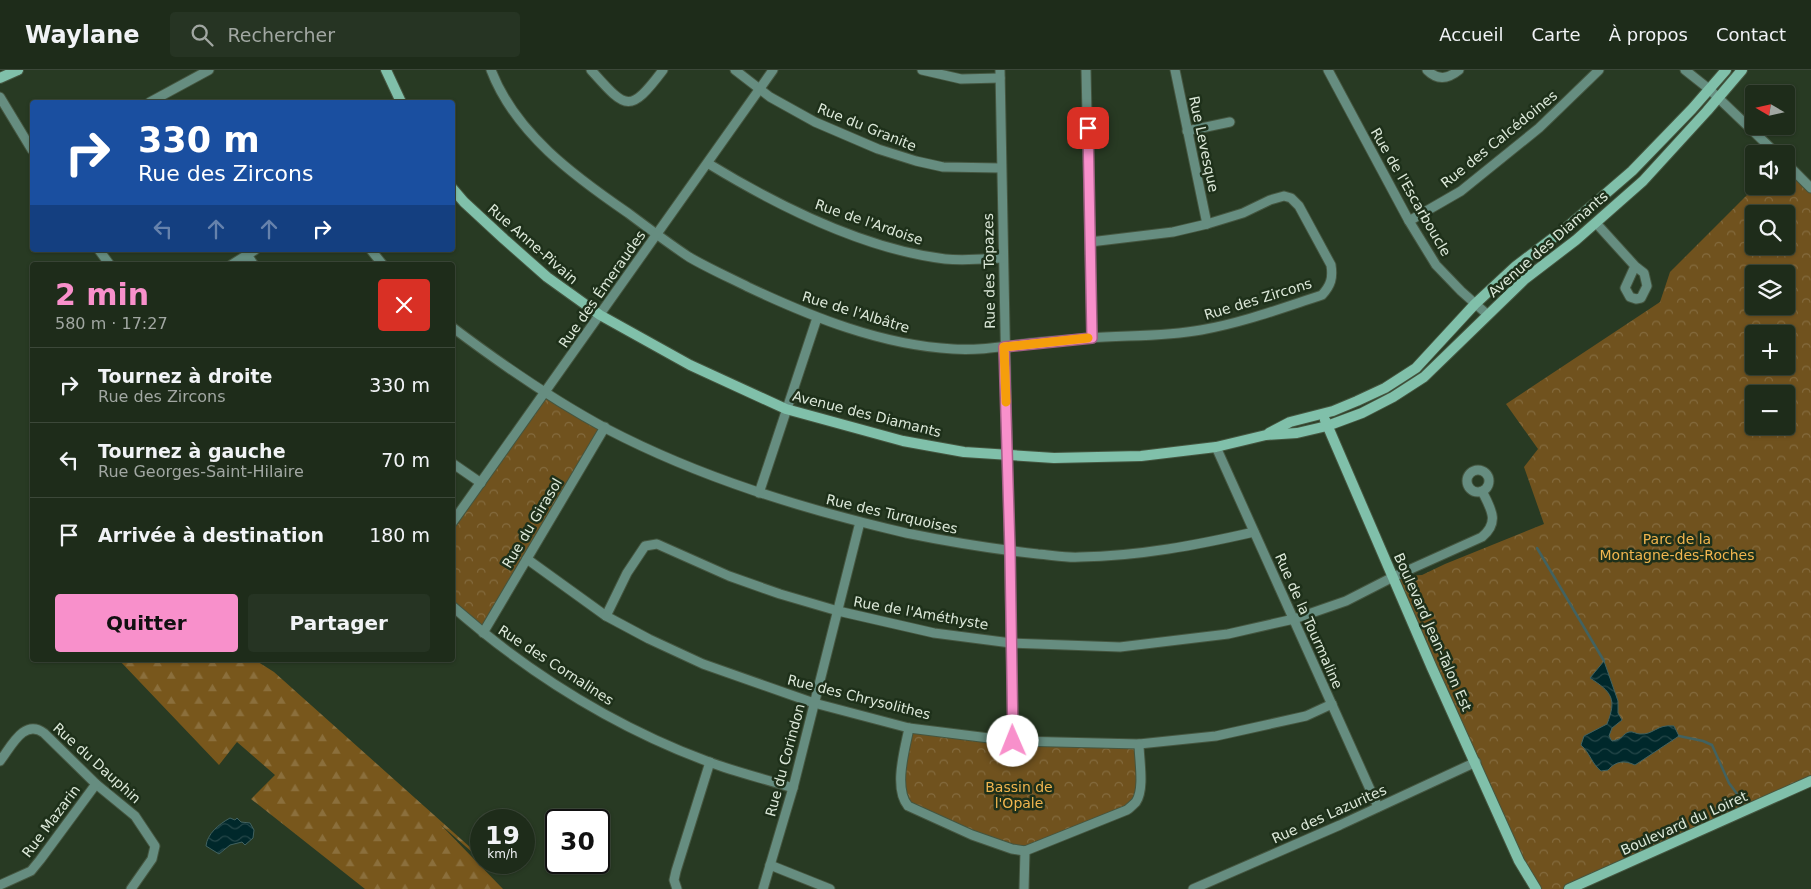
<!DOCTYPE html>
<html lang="fr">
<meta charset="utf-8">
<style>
:root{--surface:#1e2c1a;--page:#263423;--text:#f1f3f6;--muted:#a1a7a2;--line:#3c4839;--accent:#f890cb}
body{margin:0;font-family:"DejaVu Sans",sans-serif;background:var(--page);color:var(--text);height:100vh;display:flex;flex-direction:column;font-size:19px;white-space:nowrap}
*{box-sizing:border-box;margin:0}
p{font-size:16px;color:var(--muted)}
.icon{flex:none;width:28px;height:28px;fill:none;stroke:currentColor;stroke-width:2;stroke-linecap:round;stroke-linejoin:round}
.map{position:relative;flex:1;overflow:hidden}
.panel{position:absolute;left:30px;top:192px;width:425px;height:400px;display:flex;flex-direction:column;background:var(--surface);border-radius:5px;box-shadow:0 1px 4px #0004,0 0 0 1px var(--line)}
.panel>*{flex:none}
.guide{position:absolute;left:30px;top:30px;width:425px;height:152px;border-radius:5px;box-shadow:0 1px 4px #0004,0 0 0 1px var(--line);background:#1a4fa0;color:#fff;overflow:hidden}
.needle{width:32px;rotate:279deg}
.controls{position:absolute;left:1745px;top:15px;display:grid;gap:10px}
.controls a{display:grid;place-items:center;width:50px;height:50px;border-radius:5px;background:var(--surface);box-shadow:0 1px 4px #0004,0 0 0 1px var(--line);font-size:25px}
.speed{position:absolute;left:470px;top:739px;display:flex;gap:10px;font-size:25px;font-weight:700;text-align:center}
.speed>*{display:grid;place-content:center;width:65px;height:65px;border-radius:50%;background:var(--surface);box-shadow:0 1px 4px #0004,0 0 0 1px var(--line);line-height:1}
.speed small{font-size:12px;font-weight:400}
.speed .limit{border:2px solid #111;border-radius:8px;background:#fff;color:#111}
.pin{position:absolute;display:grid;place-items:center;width:42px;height:42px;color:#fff;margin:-21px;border-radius:10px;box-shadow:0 2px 8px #0006}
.me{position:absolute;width:55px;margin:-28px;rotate:359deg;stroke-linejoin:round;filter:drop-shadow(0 0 4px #0008)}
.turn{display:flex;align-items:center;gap:18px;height:105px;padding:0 25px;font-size:22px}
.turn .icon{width:65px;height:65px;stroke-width:2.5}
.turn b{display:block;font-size:35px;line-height:42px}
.lanes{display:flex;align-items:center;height:48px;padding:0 25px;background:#0003;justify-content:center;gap:25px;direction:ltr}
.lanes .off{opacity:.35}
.round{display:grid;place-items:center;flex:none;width:52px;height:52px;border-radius:5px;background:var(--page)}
.head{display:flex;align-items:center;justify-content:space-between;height:85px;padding:0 25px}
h1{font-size:30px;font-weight:600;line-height:38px;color:var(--accent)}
.primary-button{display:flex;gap:10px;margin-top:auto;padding:10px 25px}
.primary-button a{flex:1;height:58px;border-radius:5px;background:var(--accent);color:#111;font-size:20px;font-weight:600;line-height:58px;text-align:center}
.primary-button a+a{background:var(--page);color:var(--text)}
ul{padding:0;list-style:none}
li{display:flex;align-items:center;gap:15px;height:75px;padding:0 25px;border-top:1px solid var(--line)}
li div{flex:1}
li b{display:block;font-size:19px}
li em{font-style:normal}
header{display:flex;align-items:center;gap:30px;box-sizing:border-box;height:70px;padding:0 25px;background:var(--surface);border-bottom:1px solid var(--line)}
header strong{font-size:24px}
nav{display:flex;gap:28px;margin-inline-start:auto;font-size:18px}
.search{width:350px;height:45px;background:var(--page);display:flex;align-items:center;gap:12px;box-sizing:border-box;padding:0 18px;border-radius:5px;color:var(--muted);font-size:19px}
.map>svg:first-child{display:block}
.forest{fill:url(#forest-firs)}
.park{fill:url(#park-crowns);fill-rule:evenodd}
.water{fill:url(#water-waves);stroke:#426260}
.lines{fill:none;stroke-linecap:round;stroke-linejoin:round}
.stream{stroke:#426260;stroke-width:2.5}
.street-casing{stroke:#455640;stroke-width:11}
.secondary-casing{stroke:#455640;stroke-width:12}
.street{stroke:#668d80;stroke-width:9}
.secondary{stroke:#80c0aa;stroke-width:10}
.route-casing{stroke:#a15e84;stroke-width:12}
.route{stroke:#f890cb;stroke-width:9}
.slow{stroke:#f59e0b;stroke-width:9}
.labels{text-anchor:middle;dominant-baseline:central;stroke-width:5;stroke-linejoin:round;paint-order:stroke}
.street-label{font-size:14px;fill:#dde9da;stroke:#1e301a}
.park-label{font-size:14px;fill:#f2b64f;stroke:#1e301a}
</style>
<header>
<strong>Waylane</strong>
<div class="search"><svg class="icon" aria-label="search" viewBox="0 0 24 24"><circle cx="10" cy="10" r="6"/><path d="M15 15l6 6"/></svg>Rechercher</div>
<nav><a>Accueil</a><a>Carte</a><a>À propos</a><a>Contact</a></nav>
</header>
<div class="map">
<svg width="1811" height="819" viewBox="0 0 1811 819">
<defs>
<pattern id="forest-firs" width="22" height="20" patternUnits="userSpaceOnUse" patternTransform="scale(1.25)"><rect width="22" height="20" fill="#78571c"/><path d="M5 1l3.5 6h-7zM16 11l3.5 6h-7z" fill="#8b6f3c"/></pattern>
<pattern id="park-crowns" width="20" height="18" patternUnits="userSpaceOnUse" patternTransform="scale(1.25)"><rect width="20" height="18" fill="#70521e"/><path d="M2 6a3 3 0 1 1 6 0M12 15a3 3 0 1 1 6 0" fill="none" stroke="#846b3e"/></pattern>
<pattern id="water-waves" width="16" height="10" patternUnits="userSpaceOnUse" patternTransform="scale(1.25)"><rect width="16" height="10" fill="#00282b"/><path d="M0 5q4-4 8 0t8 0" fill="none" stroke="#254749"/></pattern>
</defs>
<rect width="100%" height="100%" fill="#283a23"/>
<polygon class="forest" points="119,590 255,590 274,602 481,787 481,790 440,754 503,819 365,819 251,729 275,705 237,672 219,695"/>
<g class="park">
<path d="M1786 93 1811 118V711L1569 819H1536L1393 507 1422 505 1445 494 1544 454 1524 397 1538 379 1506 334 1660 232 1670 202 1756 116H1786ZM1754 144H1786V176H1754ZM1754 204H1786V236H1754ZM1754 264H1786V296H1754ZM1754 324H1786V356H1754Z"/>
<polygon points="546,322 605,357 483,563 453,536 453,453"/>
<polygon points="909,658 1013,671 1139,674 1137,731 1025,781 914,740 901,724"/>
</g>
<g class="water">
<path d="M1604 591 1618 631V643L1622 650 1612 658 1609 666 1612 671C1624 669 1622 664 1629 662 1633 661 1636 664 1640 664 1654 665 1656 654 1674 656L1679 666 1635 695C1624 690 1616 691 1608 700L1601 701C1592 694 1590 683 1581 675L1584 666 1607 654C1617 629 1612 622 1590 608Z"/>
<path d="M230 748 235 750 237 748 241 752 250 753 254 760 253 768 245 775 242 772 230 775 219 784 206 776C207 764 219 754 230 748Z"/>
</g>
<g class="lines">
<g class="stream">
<polyline points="1537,478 1604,591"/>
<polyline points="1679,666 1703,671 1712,675 1729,713 1740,728"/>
</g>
<g class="street-casing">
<g id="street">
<path d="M491 0C515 63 574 106 628 143 648 158 668 173 689 187 708 198 728 207 748 217 812 247 881 275 953 279 979 281 1006 276 1032 273 1051 271 1070 270 1088 268 1126 265 1163 267 1201 260 1242 253 1282 238 1322 225 1331 215 1333 208 1331 195L1299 136 1291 128 1284 126 1270 130 1243 143 1207 154 1173 162 1090 172"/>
<path d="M591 0C626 39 629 45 663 0"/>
<polyline points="735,0 770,27 815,52 878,79 916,91 943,97 1001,98"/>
<polyline points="922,0 961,9 1000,8"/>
<polyline points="1000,0 1013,671"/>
<polyline points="1086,0 1092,268"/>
<polyline points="1175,0 1207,154"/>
<polyline points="1328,0 1409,151 1436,195 1461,221 1488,245"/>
<path d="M1427 0C1438 11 1448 9 1459 0"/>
<polyline points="1685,0 1709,19 1777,84"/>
<polyline points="0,27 32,80"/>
<polyline points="150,32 209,0"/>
<polyline points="1187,61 1230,52"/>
<polyline points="1786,93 1811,118"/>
<path d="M709 94C778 136 863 179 945 189 964 191 984 189 1002 188"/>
<polyline points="1409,151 1461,121 1539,58 1599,0"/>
<polyline points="1596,153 1635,196 1644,203 1647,216 1641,228 1636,229 1630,227 1625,218 1635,196"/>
<polyline points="99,180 110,195"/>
<polyline points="371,180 383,195"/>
<polyline points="247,185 254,195"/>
<polyline points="231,195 255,180"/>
<path d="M452 257C501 294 553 330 607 359 701 408 803 439 906 463 950 472 993 479 1038 484 1052 485 1066 488 1080 487 1140 486 1197 475 1254 462"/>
<polyline points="1216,377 1378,737"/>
<polyline points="452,393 481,413"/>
<circle cx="1478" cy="411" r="11"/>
<polyline points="759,423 817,248"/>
<polyline points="452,453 773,0"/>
<polyline points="527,489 606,546 649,569 703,594 814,633 909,658 1013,671 1139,674 1216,666 1306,646 1332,634"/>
<path d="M452 536C527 602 615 657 709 692 736 702 765 709 793 718"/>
<path d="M606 546 627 503 645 476 657 474 729 506 780 524 838 541 934 563 1011 573 1120 577 1228 564 1294 549 1346 531 1393 507 1482 467C1500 452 1491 439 1482 421"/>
<polyline points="483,563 605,357"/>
<path d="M909 658C905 679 893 718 908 736L972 765 1012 779 1025 781 1127 740C1130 738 1133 735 1136 732 1145 719 1139 689 1139 674"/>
<path d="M0 691C11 677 24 648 44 663L96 714 135 746 155 776 152 789 131 819"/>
<polyline points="770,795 830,819"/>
<polyline points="0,815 31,801 40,790 96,714"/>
<polyline points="677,819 674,810 676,801 710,692"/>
<polyline points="763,819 793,718 860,452"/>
<polyline points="1024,819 1025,781"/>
<polyline points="1193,819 1340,755 1476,692"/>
</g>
</g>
<g class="secondary-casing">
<g id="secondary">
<polyline points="386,0 401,32"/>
<polyline points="0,8 18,0"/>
<polyline points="452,118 464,132 504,169 547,207 600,245 690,295 786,339 903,371 964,382 1054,388 1141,386 1216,377 1266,365 1297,363 1327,356 1362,343 1393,327 1424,307 1525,209 1576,170 1643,111 1707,41 1742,0"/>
<polyline points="1325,350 1432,598 1519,791 1536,819"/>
<polyline points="1269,363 1290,352 1333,341 1357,331 1385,318 1416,298 1475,234 1516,196 1566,158 1632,101 1692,39 1726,0"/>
<polyline points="1569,819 1811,711"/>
</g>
</g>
<use href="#street" class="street"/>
<use href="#secondary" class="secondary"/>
</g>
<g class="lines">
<g class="route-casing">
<polyline id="route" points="1013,671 1010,481 1004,277 1092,268 1088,58"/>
</g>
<use href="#route" class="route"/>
<polyline class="slow" points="1006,332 1004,277 1088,268"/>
</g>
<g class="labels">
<g class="street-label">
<text transform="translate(867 57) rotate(22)">Rue du Granite</text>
<text transform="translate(1499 69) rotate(-39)">Rue des Calcédoines</text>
<text transform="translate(1204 74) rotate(78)">Rue Levesque</text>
<text transform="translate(1411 122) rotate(60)">Rue de l'Escarboucle</text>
<text transform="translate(869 152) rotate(19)">Rue de l'Ardoise</text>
<text transform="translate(533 174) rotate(41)">Rue Anne-Pivain</text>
<text transform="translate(1548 174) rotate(-41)">Avenue des Diamants</text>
<text transform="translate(989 201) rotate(-91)">Rue des Topazes</text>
<text transform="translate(602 219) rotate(-55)">Rue des Émeraudes</text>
<text transform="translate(1258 229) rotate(-17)">Rue des Zircons</text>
<text transform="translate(856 242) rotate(17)">Rue de l'Albâtre</text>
<text transform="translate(867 344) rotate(14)">Avenue des Diamants</text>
<text transform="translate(892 444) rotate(13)">Rue des Turquoises</text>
<text transform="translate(532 453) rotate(-59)">Rue du Girasol</text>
<text transform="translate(921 543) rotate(10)">Rue de l'Améthyste</text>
<text transform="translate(1309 551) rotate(66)">Rue de la Tourmaline</text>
<text transform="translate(1433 562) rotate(66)">Boulevard Jean-Talon Est</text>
<text transform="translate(556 595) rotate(33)">Rue des Cornalines</text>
<text transform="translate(859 627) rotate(14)">Rue des Chrysolithes</text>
<text transform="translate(785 690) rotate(-75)">Rue du Corindon</text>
<text transform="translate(97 693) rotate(42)">Rue du Dauphin</text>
<text transform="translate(1329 744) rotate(-24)">Rue des Lazurites</text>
<text transform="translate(51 751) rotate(-53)">Rue Mazarin</text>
<text transform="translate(1684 753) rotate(-24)">Boulevard du Loiret</text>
</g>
<g class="park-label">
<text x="1677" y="469">Parc de la<tspan x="1677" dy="16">Montagne-des-Roches</tspan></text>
<text x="1019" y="717">Bassin de<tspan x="1019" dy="16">l'Opale</tspan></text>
</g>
</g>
</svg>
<div class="controls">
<a><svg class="needle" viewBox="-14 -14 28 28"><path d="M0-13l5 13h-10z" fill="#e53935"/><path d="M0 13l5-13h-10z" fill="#a1a7a2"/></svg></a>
<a><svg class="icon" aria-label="sound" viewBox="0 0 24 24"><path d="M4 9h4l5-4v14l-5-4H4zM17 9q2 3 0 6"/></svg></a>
<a><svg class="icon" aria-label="search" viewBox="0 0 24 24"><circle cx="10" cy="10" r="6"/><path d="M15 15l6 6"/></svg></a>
<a><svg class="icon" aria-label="layers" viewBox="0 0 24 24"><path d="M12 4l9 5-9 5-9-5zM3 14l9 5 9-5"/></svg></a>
<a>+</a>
<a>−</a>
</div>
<div class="speed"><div>19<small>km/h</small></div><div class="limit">30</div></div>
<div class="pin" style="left:1088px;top:58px;background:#d93025"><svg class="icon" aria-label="arrive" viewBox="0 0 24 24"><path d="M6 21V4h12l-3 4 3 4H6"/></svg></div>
<svg class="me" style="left:1013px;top:671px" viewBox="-20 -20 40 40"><circle r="19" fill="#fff"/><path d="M0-13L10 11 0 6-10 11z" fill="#f890cb"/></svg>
<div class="guide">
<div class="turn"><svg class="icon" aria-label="right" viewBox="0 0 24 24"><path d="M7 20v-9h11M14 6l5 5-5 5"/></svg><div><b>330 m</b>Rue des Zircons</div></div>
<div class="lanes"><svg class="icon off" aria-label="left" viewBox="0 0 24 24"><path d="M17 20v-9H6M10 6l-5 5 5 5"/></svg><svg class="icon off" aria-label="ahead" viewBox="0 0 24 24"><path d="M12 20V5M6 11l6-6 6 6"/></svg><svg class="icon off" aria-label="ahead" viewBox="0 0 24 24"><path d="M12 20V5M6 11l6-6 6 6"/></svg><svg class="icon" aria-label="right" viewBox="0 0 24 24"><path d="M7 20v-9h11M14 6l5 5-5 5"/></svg></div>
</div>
<section class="panel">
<div class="head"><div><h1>2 min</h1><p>580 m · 17:27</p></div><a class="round" style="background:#d93025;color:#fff"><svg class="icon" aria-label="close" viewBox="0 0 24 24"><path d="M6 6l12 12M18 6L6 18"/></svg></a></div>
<ul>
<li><svg class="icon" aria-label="right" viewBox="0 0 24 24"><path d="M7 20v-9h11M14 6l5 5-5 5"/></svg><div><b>Tournez à droite</b><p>Rue des Zircons</p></div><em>330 m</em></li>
<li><svg class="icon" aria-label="left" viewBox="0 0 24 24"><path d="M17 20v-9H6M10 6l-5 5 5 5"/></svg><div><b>Tournez à gauche</b><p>Rue Georges-Saint-Hilaire</p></div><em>70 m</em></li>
<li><svg class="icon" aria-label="arrive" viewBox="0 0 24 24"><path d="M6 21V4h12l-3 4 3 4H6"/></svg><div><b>Arrivée à destination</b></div><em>180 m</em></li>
</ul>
<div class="primary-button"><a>Quitter</a><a>Partager</a></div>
</section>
</div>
